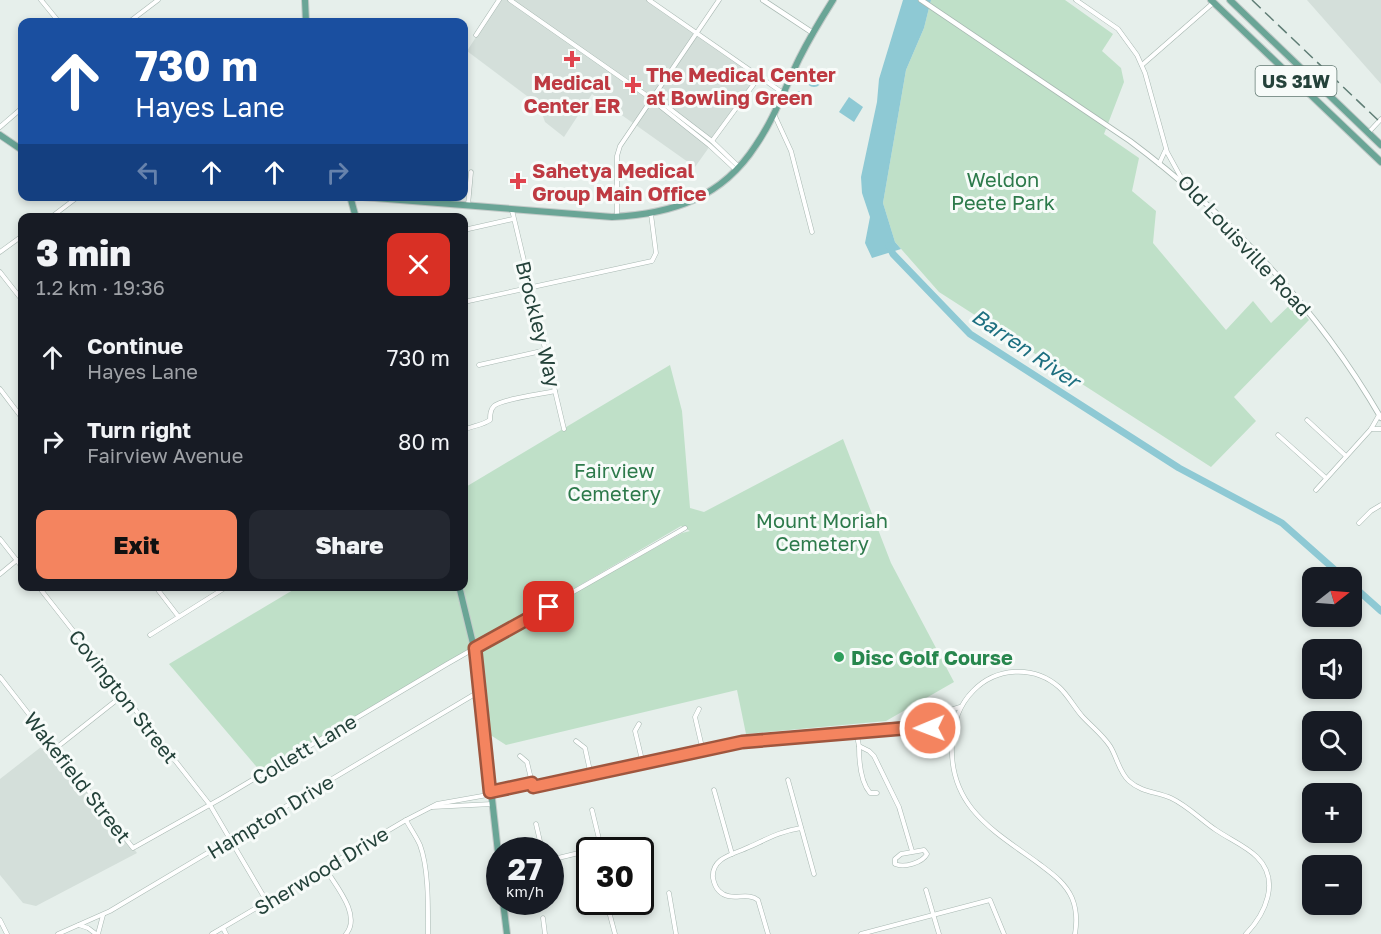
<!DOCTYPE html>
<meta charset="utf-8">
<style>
:root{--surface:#171b24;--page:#242831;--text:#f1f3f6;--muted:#9ea1a6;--accent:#f4845f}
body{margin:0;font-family:"Golos Text",sans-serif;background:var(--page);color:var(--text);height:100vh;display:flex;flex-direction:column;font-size:22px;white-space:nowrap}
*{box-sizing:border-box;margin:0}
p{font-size:20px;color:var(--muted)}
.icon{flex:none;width:33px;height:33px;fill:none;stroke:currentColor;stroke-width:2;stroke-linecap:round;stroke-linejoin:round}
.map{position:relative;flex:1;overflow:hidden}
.drawer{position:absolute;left:18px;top:213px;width:450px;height:378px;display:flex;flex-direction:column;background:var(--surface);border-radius:12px;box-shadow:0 3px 9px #0003}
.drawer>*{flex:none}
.guide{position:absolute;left:18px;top:18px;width:450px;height:183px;border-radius:12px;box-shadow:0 3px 9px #0003;background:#1a4fa0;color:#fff;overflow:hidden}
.needle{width:39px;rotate:73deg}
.tools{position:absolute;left:1302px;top:567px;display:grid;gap:12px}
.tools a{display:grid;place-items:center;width:60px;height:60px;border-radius:12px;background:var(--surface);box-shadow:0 3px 9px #0003;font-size:30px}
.speed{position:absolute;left:486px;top:837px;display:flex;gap:12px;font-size:30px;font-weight:700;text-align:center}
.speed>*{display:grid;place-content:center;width:78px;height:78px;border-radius:50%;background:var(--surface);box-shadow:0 3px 9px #0003;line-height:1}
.speed small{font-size:15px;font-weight:400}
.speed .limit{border:3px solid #111;border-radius:9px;background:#fff;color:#111}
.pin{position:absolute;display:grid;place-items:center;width:51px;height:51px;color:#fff;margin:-26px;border-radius:12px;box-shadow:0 3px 9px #0006}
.me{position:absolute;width:66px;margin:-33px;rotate:269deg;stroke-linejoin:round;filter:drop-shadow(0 0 4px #0008)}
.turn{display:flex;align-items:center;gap:21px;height:126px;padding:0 18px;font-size:27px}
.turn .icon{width:78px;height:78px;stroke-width:2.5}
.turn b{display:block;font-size:42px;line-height:51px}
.lanes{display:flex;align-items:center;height:57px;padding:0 18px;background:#0003;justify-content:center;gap:30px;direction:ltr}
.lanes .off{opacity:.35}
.round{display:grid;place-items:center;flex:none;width:63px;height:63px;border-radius:12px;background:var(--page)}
.overview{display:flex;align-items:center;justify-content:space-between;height:102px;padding:0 18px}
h1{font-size:36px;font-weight:800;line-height:45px}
.button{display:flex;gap:12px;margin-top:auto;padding:12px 18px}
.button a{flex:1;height:69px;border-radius:12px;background:var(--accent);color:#111;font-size:24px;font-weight:800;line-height:69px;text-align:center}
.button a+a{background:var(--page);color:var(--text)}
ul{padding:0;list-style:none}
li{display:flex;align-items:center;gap:18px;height:84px;padding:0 18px}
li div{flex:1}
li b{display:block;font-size:22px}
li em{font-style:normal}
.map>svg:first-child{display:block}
.built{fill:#d4dfda}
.green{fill:#bfe0c8}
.water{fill:#8ec9d4}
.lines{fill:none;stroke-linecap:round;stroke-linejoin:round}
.river{stroke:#8ec9d4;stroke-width:7}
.minor-casing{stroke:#a8b8b2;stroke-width:5}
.tertiary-casing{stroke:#a8b8b2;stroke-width:6}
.primary-casing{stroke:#c2cac8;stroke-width:8}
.minor{stroke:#fff;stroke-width:4}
.tertiary{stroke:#fff;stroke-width:4.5}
.primary{stroke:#6aa596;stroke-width:6}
.rail{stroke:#5f7d75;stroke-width:1.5;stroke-dasharray:12 6;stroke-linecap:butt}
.route-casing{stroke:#9f563e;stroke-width:15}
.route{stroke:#f4845f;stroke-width:10}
.health-dot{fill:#e0444e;stroke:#f7fbf9;stroke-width:2}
.leisure-dot{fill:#2e9e5b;stroke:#f7fbf9;stroke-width:2}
.labels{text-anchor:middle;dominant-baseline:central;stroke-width:6;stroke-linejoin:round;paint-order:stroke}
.shield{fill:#f7fbf9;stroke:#637a73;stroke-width:1.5}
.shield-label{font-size:18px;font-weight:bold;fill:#24423a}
.health-label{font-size:20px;font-weight:bold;fill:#be3a42;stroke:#f7fbf9;text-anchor:start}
.park-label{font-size:20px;fill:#2d7a4b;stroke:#f7fbf9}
.street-label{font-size:20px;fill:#24423a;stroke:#f7fbf9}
.leisure-label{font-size:20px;font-weight:bold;fill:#27864d;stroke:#f7fbf9;text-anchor:start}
.water-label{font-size:21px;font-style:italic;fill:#1c6f80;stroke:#f7fbf9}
</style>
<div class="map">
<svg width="1381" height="934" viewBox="0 0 1381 934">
<rect width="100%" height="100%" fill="#e6efeb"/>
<g class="built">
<polygon points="500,0 648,0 759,77 695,167 592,94 564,137 545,122 539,105 467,51"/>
<polygon points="1307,0 1381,0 1381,84"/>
<polygon points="50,740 137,853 36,906 23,903 0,875 0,779"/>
</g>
<g class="green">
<polygon points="931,0 1065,0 1113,34 1102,51 1121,68 1124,82 1104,134 1139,158 1132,191 1156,211 1153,243 1226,330 1253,301 1271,323 1293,302 1309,320 1234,397 1256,421 1211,467 939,292 895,242 883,203 906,70 924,28"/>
<polygon points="670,365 682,411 690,508 704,512 843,439 891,563 954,682 886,721 746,734 737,690 506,745 492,736 484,734 475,648 682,533 690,531 681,526 261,772 169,664 298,587 464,586 464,488"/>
</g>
<g class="water">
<polygon points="903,0 931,0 924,28 906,70 883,203 895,242 901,249 872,258 865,243 870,217 862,193 861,177 877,102 879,79"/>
<circle cx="814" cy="79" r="8"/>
<circle cx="800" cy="99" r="8"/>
<polygon points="849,97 863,107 854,122 839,112"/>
</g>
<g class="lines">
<g class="river">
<polyline points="889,246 893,254 970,334 1179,468 1282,523 1344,578"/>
<polyline points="1352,585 1381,611"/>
</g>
<g class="minor-casing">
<g id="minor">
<polyline points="41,0 59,22"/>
<polyline points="510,0 646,95 709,145 736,170"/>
<polyline points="649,0 783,93"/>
<polyline points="1076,0 1118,29 1137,55 1145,73 1167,152 1184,183"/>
<polyline points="129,22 158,0"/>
<polyline points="476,35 499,0"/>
<polyline points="1142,65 1213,3"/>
<polyline points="653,100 661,102 712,141 739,167"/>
<polyline points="774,114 791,151 812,232"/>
<polyline points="0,127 22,108"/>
<polyline points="1369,132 1381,119"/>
<polyline points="712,141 759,77"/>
<polyline points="1159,164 1165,151"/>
<polyline points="468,205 471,172"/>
<polyline points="512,210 564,429"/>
<polyline points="617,217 617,156 620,146 719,0"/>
<polyline points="50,218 79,196"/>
<polyline points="464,230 513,219"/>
<polyline points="0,252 22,236"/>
<polyline points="0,272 22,300"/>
<polyline points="464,302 652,261 656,253 651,214"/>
<polyline points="479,365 546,350"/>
<polyline points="0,389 22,418"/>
<polyline points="1307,420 1346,456"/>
<polyline points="1371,429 1379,415"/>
<path d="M464 430C472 426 483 425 490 420 490 415 490 410 494 406 501 399 543 394 555 391"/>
<polyline points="1278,435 1326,478"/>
<polyline points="1316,490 1371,429 1381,429"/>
<polyline points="1359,523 1371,511 1381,505"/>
<polyline points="0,539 22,567"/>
<polyline points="0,574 17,560"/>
<polyline points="38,586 210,805 267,902"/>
<polyline points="155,586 178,616"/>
<polyline points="150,635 228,586"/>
<polyline points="0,677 133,848 222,798 447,664 685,528"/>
<polyline points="699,709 695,717 702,747"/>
<polyline points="639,724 635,731 642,760"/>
<polyline points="856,731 859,746 869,751 874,756 899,807 912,851"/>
<polyline points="576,741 585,748 590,771"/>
<path d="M859 747C859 761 860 781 870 793H877"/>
<polyline points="56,748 123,695"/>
<polyline points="520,756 527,762 532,783"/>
<polyline points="788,780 814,874"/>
<polyline points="714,790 732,854"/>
<polyline points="491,792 741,738 909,723 960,707"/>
<polyline points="432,807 492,804"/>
<path d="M406 820C410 828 416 836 420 845 429 869 428 908 428 934"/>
<polyline points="536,824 542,850"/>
<path d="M924 850 927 854C922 863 904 868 895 864V859L901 854Z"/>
<polyline points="550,860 595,849 599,839 592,810"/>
<path d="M325 868C335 885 362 915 346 934"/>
<polyline points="926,890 939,934"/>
<polyline points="669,893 676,934"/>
<polyline points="607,904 615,934"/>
<polyline points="543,918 545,934"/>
<polyline points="0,920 7,934"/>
<polyline points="79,925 88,928 96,934"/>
<polyline points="223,928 226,934"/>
<polyline points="58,934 110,911 480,691"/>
<polyline points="98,934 103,915"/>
<polyline points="212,934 406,820 437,804 516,790 742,742 917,727 935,729 953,734"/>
<path d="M768 934 758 900C746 891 731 903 719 891 715 887 714 883 713 878 711 857 735 854 749 847 767 839 781 831 801 828"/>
<polyline points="861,934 990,900 1004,934"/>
<path d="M1075 934C1077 922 1077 910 1072 898 1065 882 1051 873 1038 863 994 831 949 807 952 744 953 725 959 705 973 691 996 667 1034 665 1059 687 1068 695 1074 707 1082 716 1091 726 1102 734 1110 746 1117 757 1119 772 1129 781 1141 792 1157 792 1171 798 1188 806 1201 820 1216 830 1229 839 1246 846 1257 857 1281 881 1265 914 1246 934"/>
</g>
</g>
<g class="tertiary-casing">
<g id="tertiary">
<polyline points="763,0 813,33"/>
<path d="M921 0 1130 141C1229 215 1319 310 1381 418"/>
</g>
</g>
<g class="primary-casing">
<g id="primary">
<polyline points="305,0 306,22"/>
<polyline points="1211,0 1381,162"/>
<polyline points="1230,0 1381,145"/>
<polyline points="0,135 22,150"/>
<path d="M350 196 612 217C672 214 722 198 756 145 774 119 785 88 799 59 809 39 821 19 833 0"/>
<polyline points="350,196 356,218"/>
<polyline points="459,586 476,656 500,870"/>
<polyline points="503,902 507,934"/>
</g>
</g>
<use href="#minor" class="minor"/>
<use href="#tertiary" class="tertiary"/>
<use href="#primary" class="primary"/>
<polyline class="rail" points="1252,0 1381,123"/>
</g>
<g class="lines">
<g class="route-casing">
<polyline id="route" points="549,607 475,648 490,792 532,783 533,787 742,742 908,728 930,728"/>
</g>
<use href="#route" class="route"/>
</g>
<g class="health-dot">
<path d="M569 50h6v6h6v6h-6v6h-6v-6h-6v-6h6z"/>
<path d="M630 76h6v6h6v6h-6v6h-6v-6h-6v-6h6z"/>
<path d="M515 172h6v6h6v6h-6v6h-6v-6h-6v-6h6z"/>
</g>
<circle class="leisure-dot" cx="839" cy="657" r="6"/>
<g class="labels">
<rect class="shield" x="1255.5" y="66" width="81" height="30" rx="4.5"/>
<g class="shield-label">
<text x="1296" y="81">US 31W</text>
</g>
<g class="health-label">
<text x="646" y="74">The Medical Center<tspan x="646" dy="23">at Bowling Green</tspan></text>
<text x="572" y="82" text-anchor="middle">Medical<tspan x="572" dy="23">Center ER</tspan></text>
<text x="532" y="170">Sahetya Medical<tspan x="532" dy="23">Group Main Office</tspan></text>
</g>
<g class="park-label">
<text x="1003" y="179">Weldon<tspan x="1003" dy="23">Peete Park</tspan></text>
<text x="614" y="470">Fairview<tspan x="614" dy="23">Cemetery</tspan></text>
<text x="822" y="520">Mount Moriah<tspan x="822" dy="23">Cemetery</tspan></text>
</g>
<g class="street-label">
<text transform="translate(1245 245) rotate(47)">Old Louisville Road</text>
<text transform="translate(539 324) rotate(76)">Brockley Way</text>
<text transform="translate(124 696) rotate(52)">Covington Street</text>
<text transform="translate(304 749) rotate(-31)">Collett Lane</text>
<text transform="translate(78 777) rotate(52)">Wakefield Street</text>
<text transform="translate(270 816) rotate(-31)">Hampton Drive</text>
<text transform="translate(321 870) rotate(-31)">Sherwood Drive</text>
</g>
<g class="leisure-label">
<text x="851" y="657">Disc Golf Course</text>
</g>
<g class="water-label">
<text transform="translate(1026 348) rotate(34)">Barren River</text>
</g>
</g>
</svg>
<div class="tools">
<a><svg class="needle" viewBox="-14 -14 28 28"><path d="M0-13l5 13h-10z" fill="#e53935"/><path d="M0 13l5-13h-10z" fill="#9ea1a6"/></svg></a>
<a><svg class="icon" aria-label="sound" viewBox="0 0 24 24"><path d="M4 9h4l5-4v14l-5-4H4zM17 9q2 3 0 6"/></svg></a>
<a><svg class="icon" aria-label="search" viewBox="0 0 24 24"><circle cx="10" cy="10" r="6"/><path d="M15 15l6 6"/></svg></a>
<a>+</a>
<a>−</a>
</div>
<div class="speed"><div>27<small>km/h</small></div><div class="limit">30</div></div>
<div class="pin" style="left:549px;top:607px;background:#d93025"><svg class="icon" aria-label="arrive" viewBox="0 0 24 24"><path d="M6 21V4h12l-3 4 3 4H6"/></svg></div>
<svg class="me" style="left:930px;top:728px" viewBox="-20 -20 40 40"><circle r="17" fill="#f4845f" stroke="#fff" stroke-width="3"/><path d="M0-11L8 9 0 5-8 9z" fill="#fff"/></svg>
<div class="guide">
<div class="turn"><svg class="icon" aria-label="ahead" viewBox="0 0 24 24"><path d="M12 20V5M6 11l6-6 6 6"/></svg><div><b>730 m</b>Hayes Lane</div></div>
<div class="lanes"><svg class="icon off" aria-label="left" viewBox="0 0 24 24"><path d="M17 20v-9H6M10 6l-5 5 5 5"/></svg><svg class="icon" aria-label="ahead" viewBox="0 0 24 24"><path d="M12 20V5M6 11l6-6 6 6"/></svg><svg class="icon" aria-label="ahead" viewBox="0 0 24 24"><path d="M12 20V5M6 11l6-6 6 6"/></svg><svg class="icon off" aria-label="right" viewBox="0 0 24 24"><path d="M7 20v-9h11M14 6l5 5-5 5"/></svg></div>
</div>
<section class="drawer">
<div class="overview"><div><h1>3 min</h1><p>1.2 km · 19:36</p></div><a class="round" style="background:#d93025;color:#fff"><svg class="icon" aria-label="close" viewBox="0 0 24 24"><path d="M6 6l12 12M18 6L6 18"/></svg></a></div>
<ul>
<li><svg class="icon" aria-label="ahead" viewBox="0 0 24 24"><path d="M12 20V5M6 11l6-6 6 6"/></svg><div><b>Continue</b><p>Hayes Lane</p></div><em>730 m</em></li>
<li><svg class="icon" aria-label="right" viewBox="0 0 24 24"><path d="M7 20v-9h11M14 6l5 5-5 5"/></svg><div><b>Turn right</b><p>Fairview Avenue</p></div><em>80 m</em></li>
</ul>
<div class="button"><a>Exit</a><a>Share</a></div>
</section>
</div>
